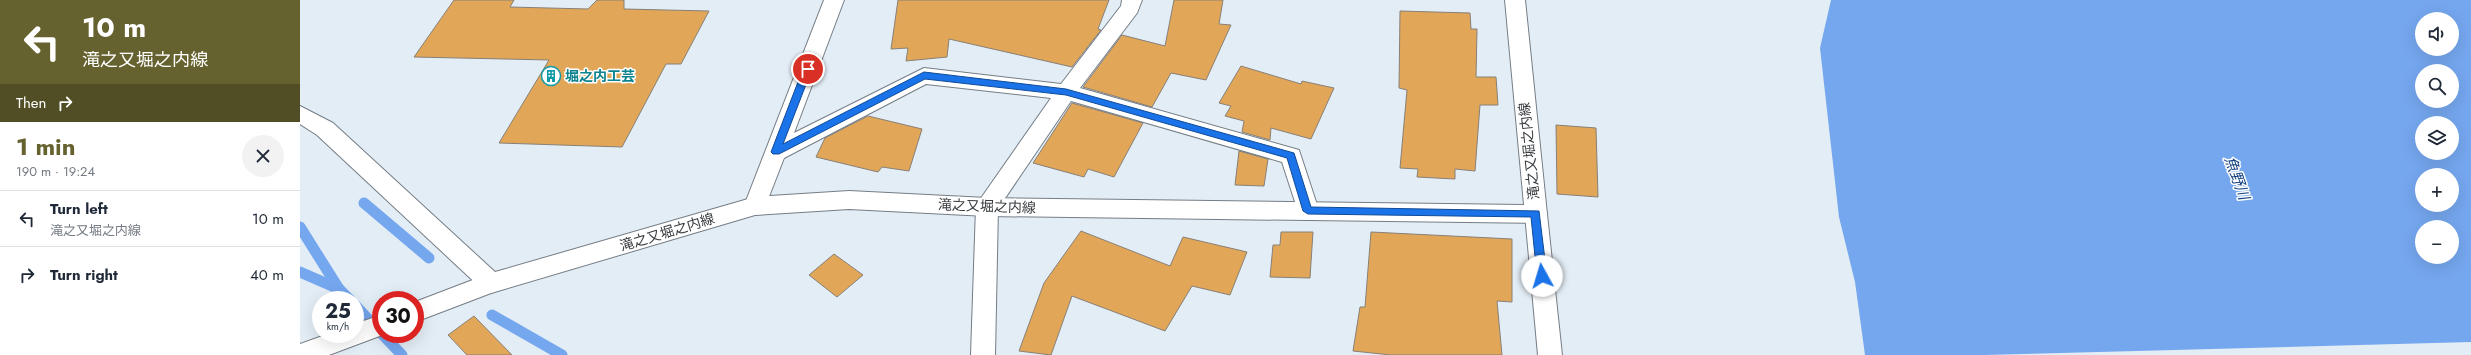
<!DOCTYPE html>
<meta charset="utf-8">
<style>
:root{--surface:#fff;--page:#f2f2f3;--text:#1f2937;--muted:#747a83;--line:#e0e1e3;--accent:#66622f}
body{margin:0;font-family:Jost,"Noto Sans JP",sans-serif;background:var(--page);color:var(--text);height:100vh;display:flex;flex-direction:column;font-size:15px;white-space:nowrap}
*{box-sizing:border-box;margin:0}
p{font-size:13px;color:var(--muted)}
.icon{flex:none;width:22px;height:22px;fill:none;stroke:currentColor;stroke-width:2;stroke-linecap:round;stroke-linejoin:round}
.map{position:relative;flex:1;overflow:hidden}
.drawer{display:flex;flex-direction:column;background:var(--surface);width:300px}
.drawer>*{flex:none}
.top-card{background:#66622f;color:#fff;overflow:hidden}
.fabs{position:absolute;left:2115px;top:12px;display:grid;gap:8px}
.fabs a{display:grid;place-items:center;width:44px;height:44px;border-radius:50%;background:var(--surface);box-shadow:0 4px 16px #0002;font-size:20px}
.speed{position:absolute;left:12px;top:291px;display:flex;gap:8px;font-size:20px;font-weight:700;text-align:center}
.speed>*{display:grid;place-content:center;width:52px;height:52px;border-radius:50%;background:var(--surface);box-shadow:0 4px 16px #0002;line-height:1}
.speed small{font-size:10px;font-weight:400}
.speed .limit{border:6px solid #d22;background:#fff;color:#111}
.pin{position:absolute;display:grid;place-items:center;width:34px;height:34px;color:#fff;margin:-17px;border:2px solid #fff;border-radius:50%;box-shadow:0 1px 4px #0007}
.me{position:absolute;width:44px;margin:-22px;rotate:354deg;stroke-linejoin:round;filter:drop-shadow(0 0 3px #0008)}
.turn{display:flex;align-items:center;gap:14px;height:84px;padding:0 16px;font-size:18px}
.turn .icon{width:52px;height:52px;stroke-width:2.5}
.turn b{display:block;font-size:28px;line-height:34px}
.then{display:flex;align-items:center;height:38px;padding:0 16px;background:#0003;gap:8px;font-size:15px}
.round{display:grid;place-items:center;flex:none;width:42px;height:42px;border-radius:21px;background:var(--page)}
.summary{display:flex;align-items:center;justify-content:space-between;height:68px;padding:0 16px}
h1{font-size:24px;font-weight:700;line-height:30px;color:var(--accent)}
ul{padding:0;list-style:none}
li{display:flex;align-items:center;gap:12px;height:56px;padding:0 16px;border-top:1px solid var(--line)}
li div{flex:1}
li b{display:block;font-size:15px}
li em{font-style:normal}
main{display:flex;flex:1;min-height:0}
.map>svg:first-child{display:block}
.water{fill:#75a7ef;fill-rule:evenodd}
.pier{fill:#e3edf5}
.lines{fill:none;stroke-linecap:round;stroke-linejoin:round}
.stream{stroke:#75a7ef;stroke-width:11}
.building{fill:#e2a658;stroke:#878078}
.minor-casing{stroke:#757d85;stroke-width:2}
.tertiary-casing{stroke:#757d85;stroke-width:2}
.secondary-casing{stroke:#757d85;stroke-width:2}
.minor{fill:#fff;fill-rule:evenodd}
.tertiary{fill:#fff;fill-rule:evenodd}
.secondary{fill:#fff;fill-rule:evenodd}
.route{fill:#1a73e8;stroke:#114b97}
.labels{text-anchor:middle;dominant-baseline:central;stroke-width:3;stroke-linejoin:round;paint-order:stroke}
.culture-label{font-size:14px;font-weight:bold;fill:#0d838f;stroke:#fff;text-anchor:start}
.street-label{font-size:14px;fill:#383c3f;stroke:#fff}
.water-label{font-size:15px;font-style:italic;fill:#134282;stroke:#fff}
</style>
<main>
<section class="drawer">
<div class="top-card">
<div class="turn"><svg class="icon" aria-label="left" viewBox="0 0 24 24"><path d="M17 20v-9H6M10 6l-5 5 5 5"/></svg><div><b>10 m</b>滝之又堀之内線</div></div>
<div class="then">Then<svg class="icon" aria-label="right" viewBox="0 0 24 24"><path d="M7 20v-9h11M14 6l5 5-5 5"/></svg></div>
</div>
<div class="summary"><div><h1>1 min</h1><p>190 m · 19:24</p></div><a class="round"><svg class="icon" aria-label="close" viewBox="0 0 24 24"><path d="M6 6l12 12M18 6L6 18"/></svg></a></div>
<ul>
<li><svg class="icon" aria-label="left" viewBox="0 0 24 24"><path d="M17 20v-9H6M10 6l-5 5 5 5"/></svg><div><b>Turn left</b><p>滝之又堀之内線</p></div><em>10 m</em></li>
<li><svg class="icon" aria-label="right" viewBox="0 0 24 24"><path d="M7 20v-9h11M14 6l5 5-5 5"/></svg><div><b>Turn right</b></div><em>40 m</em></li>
</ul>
</section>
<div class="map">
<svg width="2171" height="355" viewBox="0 0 2171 355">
<rect width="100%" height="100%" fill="#e3edf5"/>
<path class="water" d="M1531 0H2171V355H1565L1555 282 1539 217 1520 48ZM2122 19H2152V49H2122ZM2122 71H2152V101H2122ZM2122 123H2152V153H2122ZM2122 175H2152V205H2122ZM2122 227H2152V257H2122Z"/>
<polygon class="pier" points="2171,342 2171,355 1684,355"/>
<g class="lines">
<g class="stream">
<polyline points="64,203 129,258"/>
<polyline points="0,227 39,289"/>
<polyline points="0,272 39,289 50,300"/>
<polyline points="55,305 81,333"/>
<polyline points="192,315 262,355"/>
<polyline points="82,334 102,355"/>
</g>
</g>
<g class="building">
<polygon points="154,0 214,0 210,7 288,9 297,0 324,0 324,9 409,11 381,64 366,64 322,147 199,143 249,60 114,57"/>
<polygon points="598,0 809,0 798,29 801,30 772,67 649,39 647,57 606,61 608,48 591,49"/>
<polygon points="874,0 923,0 919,24 931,25 906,80 871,73 852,107 783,87 822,35 865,46"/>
<polygon points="1100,11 1170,13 1171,29 1177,29 1176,77 1196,77 1198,105 1180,105 1175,171 1155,169 1155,179 1117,177 1118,169 1100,168 1107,90 1099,88"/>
<polygon points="941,66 1001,84 1002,81 1034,88 1011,139 971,128 970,140 942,132 944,121 925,116 931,106 919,103"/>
<polygon points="772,103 843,123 814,177 788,169 784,177 733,163"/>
<polygon points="568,116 622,129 609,171 582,167 578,172 516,157 525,138"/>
<polygon points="1256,125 1296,128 1298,197 1257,194"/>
<polygon points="939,151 968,159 964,186 935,185"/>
<polygon points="781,231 870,266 883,237 947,252 930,295 892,286 865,331 772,296 751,355 719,351 744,283"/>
<polygon points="981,232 1013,232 1010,278 970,277 973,245 980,245"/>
<polygon points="1071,232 1212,239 1212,302 1197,301 1202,355 1091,355 1053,351 1060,307 1065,307"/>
<polygon points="534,254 563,275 537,297 509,275"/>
<polygon points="174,316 212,355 167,355 148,335"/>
</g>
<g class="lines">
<g class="minor-casing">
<g id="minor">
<polygon points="524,0 544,0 494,133 624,68 761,84 821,6 822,0 842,0 837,13 780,88 999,150 1019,211 1016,217 1008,220 1000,217 982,162 771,101 695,213 687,216 679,213 676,207 679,201 751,98 626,84 484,158 463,212 455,215 447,212 444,206"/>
<polygon points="1236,205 1244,208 1247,214 1262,355 1238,355 1225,214 1228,208"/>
</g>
</g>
<g class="tertiary-casing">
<g id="tertiary">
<polygon points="687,198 695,201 698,207 695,355 671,355 676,207 679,201"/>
<polygon points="191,273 199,276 203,283 199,290 115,322 115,302"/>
<polygon points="81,315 81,334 85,334 29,355 0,355 0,344 28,334 55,334 55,324"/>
</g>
</g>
<g class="secondary-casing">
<polygon id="secondary" points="1205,0 1225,0 1247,214 1244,220 1236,223 687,216 549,209 455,215 191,293 183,290 17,135 0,124 0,106 33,123 195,272 455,197 549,191 687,198 1224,205"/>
</g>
<use href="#minor" class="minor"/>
<use href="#tertiary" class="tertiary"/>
<use href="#secondary" class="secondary"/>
</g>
<polygon class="route" points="508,66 512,69 483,144 624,72 766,89 994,153 1011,207 1239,211 1247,276 1242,280 1237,276 1231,217 1008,214 1003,211 987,158 766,95 625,79 479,154 473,154 471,152 503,69"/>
<defs>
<g id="building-ring" transform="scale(1)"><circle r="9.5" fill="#fff" stroke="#0f9aa8" stroke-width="1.5"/><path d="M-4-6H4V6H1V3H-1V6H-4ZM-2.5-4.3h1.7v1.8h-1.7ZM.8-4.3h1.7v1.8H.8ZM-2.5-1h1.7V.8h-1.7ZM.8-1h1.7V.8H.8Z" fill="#0f9aa8"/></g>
</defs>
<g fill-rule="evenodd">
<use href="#building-ring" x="251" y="76"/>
</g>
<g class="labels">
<g class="culture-label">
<text x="265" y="76">堀之内工芸</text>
</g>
<g class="street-label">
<text transform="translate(1229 151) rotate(-96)">滝之又堀之内線</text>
<text transform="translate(687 206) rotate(2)">滝之又堀之内線</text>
<text transform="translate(367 232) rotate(-17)">滝之又堀之内線</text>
</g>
<g class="water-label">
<text transform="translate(1937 178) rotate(70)">魚野川</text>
</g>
</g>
</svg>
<div class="fabs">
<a><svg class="icon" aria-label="sound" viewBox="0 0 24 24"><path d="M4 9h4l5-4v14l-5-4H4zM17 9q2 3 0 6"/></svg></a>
<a><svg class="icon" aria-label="search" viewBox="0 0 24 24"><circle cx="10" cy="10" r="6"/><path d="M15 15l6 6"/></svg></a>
<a><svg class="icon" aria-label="layers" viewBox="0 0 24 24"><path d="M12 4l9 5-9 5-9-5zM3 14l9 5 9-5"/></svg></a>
<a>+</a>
<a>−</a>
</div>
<div class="speed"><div>25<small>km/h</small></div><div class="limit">30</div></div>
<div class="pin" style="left:508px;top:69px;background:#d93025"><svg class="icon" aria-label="arrive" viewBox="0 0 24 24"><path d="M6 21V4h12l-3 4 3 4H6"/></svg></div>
<svg class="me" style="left:1242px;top:276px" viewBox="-20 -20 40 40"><circle r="19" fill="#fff"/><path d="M0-13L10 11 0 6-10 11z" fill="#1a73e8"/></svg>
</div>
</main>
